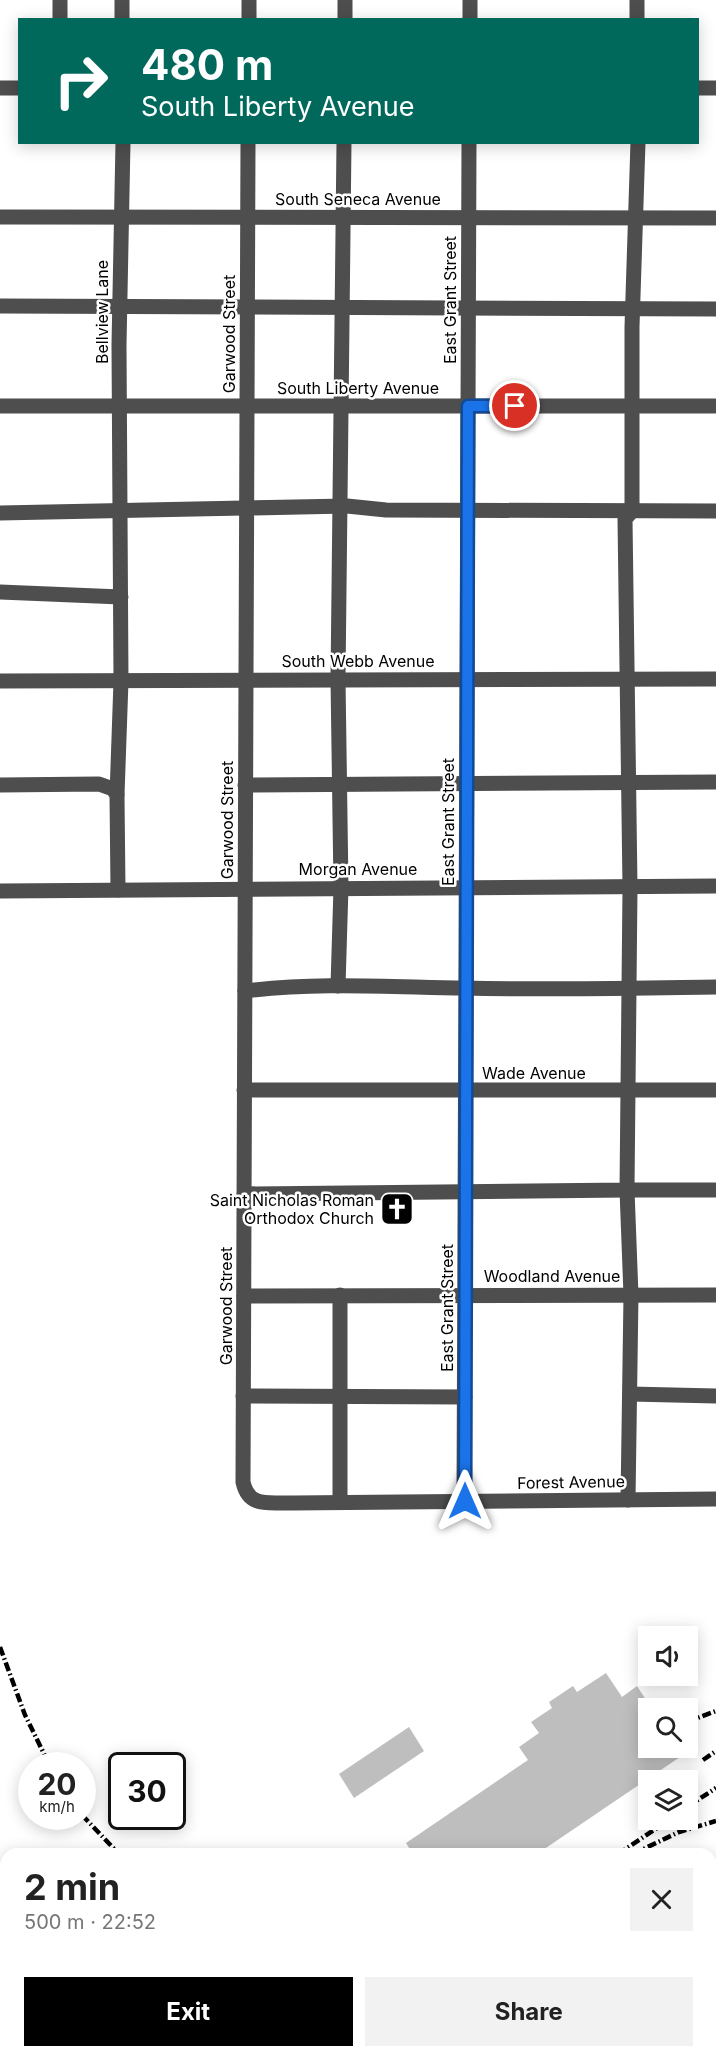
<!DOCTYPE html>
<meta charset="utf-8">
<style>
:root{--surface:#fff;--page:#f2f2f2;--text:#222;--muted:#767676;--accent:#000}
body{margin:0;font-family:Inter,sans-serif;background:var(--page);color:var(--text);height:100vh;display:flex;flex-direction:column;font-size:22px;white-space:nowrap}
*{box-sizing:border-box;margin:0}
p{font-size:20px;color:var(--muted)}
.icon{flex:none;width:33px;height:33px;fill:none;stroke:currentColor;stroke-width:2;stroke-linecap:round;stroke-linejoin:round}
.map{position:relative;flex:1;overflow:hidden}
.side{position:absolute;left:0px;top:1848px;width:717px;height:210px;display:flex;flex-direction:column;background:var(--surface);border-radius:18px 18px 0 0;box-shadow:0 3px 15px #0003}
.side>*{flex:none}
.top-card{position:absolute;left:18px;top:18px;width:681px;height:126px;border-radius:0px;box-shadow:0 3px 15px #0003;background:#00695c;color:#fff;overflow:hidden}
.buttons{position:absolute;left:638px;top:1626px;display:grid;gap:12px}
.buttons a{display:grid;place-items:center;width:60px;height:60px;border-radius:0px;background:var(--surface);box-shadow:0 3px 15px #0003;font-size:30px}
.speed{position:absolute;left:18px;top:1752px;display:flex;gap:12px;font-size:30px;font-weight:700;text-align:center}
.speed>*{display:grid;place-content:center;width:78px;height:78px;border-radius:50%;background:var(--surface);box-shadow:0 3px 15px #0003;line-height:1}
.speed small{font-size:15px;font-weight:400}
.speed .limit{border:3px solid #111;border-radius:9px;background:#fff;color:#111}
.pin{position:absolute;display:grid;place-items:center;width:51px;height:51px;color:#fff;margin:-26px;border:3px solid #fff;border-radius:50%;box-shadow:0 2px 6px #0007}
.me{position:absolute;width:66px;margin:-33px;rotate:0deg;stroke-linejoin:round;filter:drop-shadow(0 0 4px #0008)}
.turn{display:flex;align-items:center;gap:21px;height:126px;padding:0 24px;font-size:27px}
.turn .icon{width:78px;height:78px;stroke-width:2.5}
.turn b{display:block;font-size:42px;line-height:51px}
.round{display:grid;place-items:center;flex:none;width:63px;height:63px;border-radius:0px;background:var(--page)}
.overview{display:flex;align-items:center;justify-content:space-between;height:102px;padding:0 24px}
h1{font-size:36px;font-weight:700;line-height:45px}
.cta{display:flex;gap:12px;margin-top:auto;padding:12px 24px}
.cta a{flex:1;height:69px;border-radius:0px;background:var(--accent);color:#fff;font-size:24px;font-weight:700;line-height:69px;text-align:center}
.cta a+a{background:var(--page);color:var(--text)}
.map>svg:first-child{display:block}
.building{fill:#bebebe}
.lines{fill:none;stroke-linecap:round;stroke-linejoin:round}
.minor{stroke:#4e4e4e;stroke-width:15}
.rail{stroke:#000;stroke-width:4.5;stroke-dasharray:9 3 1.5 3;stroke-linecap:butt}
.route-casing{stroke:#114b97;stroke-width:15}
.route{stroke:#1a73e8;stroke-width:10}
.labels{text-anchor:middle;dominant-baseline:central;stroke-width:5;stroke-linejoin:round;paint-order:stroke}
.street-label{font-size:16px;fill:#000;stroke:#fff}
.poi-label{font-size:16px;fill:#000;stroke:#fff;text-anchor:end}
</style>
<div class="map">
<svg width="716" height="2058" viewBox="0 0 716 2058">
<rect width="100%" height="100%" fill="#fff"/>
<g class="building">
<polygon points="606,1673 622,1697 637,1686 648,1703 648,1748 678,1748 683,1755 537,1854 413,1854 406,1843 528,1760 519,1747 539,1733 531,1722 552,1708 549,1702 573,1686 577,1692"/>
<polygon points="409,1727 424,1751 354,1798 339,1774"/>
</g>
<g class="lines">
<g class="minor">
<polyline points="122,0 122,20"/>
<polyline points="637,0 637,20"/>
<polyline points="60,20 60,0"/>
<polyline points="249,20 249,0"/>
<polyline points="345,20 345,0"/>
<polyline points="470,20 470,0"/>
<polyline points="0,88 20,88"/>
<polyline points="698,88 716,88"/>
<path d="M248 142 243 1482C249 1509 270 1502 293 1503L716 1499"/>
<polyline points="0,217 716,218"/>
<polyline points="0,306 716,309"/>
<polyline points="0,406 716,406"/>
<polyline points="0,513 347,506 386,510 716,511"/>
<polyline points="0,592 121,597"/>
<polyline points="0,681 716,679"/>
<polyline points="0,785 99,784 113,789 117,795 118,890"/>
<polyline points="245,785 716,782"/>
<polyline points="117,795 121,681 119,345 123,142"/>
<polyline points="0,891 716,886"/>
<polyline points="338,986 341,887 338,679 344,142"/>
<path d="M245 991C318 982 391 987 464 988 548 990 632 988 716 987"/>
<polyline points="244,1090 716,1090"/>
<polyline points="244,1194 627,1190 630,887 625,519 632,511 632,327 638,142"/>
<polyline points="244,1296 716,1295"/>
<polyline points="630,1394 716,1396"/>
<polyline points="243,1396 465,1397"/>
<polyline points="628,1500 631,1295 627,1190 716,1190"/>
<polyline points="464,1501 469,142"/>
<polyline points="340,1502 340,1295"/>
</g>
<g class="rail">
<polyline points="0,1647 25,1715 50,1766"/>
<polyline points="687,1722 716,1711"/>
<polyline points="703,1760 716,1751"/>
<polyline points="687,1807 716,1788"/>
<polyline points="82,1815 119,1854"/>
<polyline points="618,1854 669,1820"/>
<polyline points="633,1854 679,1832 716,1821"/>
<polyline points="317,2058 326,2052"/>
</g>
</g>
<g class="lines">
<g class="route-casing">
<polyline id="route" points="465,1501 468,406 515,406"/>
</g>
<use href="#route" class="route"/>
</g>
<defs>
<g id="church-square" transform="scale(1.725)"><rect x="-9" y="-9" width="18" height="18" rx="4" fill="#000" stroke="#fff"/><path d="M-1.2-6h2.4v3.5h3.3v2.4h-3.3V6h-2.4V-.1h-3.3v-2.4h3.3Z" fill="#fff"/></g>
</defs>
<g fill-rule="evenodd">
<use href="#church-square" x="397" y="1209"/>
</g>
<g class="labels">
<g class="street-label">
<text x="358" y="199">South Seneca Avenue</text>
<text transform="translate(450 300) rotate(-90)">East Grant Street</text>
<text transform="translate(102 312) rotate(-90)">Bellview Lane</text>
<text transform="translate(229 334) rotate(-90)">Garwood Street</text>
<text x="358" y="388">South Liberty Avenue</text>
<text x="358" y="661">South Webb Avenue</text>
<text transform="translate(227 820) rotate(-90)">Garwood Street</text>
<text transform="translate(448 822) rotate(-90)">East Grant Street</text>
<text x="358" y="869">Morgan Avenue</text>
<text x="534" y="1073">Wade Avenue</text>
<text x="552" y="1276">Woodland Avenue</text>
<text transform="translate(226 1306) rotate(-90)">Garwood Street</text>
<text transform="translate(447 1308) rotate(-90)">East Grant Street</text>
<text transform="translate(571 1482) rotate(-1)">Forest Avenue</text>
</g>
<g class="poi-label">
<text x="374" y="1200">Saint Nicholas Roman<tspan x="374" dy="18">Orthodox Church</tspan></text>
</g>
</g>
</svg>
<div class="buttons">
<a><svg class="icon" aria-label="sound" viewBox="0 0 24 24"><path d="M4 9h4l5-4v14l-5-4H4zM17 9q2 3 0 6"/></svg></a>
<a><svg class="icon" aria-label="search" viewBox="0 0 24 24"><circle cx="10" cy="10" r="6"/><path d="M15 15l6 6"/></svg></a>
<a><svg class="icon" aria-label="layers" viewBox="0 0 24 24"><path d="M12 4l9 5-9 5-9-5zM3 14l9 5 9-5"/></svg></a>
</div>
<div class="speed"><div>20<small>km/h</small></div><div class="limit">30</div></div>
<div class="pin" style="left:515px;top:406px;background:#d93025"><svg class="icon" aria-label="arrive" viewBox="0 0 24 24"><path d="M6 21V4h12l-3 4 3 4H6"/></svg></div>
<svg class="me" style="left:465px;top:1501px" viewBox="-20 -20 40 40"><path d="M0-17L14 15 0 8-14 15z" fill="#1a73e8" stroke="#fff" stroke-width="4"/></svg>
<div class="top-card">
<div class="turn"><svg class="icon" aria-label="right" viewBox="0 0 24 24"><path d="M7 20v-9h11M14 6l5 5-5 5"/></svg><div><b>480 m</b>South Liberty Avenue</div></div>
</div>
<section class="side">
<div class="overview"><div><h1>2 min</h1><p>500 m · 22:52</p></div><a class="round"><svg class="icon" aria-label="close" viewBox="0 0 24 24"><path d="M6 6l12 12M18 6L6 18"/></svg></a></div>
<div class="cta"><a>Exit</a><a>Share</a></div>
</section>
</div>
